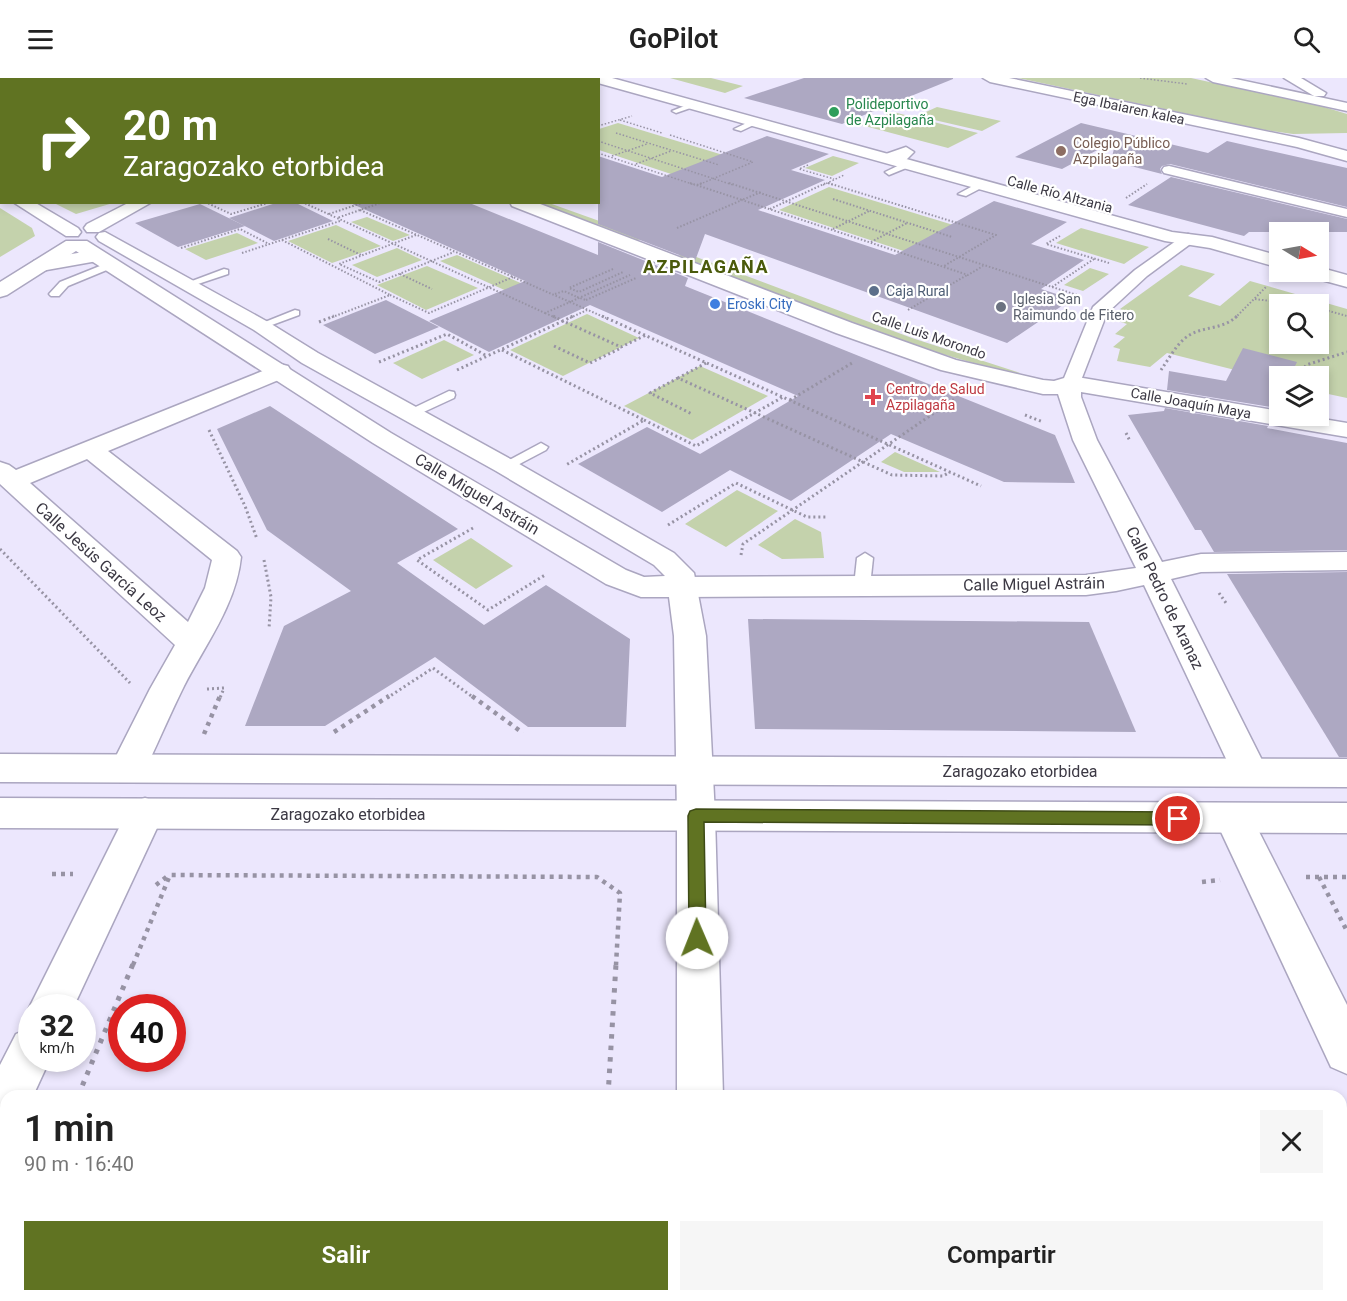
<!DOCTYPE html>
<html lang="es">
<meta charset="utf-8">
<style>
:root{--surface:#fff;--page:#f6f6f6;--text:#222;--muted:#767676;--accent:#607322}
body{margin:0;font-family:Roboto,sans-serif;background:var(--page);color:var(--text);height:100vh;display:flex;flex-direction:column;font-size:22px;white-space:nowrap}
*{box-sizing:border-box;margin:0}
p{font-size:20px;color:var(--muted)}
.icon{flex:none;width:33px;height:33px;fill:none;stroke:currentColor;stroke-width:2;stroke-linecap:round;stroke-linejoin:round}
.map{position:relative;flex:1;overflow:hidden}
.side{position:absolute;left:0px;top:1012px;width:1347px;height:212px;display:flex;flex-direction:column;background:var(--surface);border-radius:18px 18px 0 0;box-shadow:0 3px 9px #0003}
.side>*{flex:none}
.hud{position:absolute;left:0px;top:0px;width:600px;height:126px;box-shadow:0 3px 9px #0003;background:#607322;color:#fff;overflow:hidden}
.needle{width:39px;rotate:100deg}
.controls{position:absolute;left:1269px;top:144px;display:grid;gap:12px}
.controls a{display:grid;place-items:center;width:60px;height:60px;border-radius:0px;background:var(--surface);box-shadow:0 3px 9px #0003;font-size:30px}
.speed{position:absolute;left:18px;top:916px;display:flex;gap:12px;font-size:30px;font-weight:700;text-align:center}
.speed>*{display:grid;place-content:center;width:78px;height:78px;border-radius:50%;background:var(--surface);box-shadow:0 3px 9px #0003;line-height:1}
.speed small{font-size:15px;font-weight:400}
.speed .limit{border:9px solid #d22;background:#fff;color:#111}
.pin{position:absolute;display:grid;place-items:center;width:51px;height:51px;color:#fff;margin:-26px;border:3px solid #fff;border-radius:50%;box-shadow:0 2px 6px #0007}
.me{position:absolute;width:66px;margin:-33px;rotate:359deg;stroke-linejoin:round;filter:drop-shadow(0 0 4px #0008)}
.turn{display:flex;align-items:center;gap:21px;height:126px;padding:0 24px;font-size:27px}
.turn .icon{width:78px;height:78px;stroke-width:2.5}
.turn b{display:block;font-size:42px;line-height:51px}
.round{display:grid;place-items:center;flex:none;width:63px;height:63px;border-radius:0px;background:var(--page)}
.overview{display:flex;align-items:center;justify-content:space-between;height:102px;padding:0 24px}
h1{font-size:36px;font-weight:600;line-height:45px}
.button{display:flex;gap:12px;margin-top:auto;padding:12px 24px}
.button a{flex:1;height:69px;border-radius:0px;background:var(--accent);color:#fff;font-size:24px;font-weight:600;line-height:69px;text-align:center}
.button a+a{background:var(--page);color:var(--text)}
header{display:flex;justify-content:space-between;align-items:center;height:78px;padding:0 24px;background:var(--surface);font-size:27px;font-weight:600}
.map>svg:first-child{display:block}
.green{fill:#c4d2ac;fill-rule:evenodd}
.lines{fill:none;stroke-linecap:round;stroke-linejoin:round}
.river{fill:#91a8cd;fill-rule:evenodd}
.building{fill:#ada8c2}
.service-casing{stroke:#aba6c0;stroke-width:3}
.pedestrian-casing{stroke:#aba6c0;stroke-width:3}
.minor-casing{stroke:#aba6c0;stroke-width:3}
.tertiary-casing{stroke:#aba6c0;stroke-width:3}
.secondary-casing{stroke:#aba6c0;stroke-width:3}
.path-far4{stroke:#9793a4;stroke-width:1.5;stroke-dasharray:1.5 2;stroke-linecap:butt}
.path-far3{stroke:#9793a4;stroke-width:2;stroke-dasharray:1.5 2;stroke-linecap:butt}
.path-far2{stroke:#9793a4;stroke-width:3;stroke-dasharray:2 3;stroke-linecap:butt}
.path-far1{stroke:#9793a4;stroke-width:4.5;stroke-dasharray:4 5;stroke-linecap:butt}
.path{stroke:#9793a4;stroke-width:5;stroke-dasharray:4.5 7;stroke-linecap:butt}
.service{fill:#fff;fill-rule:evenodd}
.pedestrian{fill:#fff;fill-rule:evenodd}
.minor{fill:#fff;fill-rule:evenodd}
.tertiary{fill:#fff;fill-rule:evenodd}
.secondary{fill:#fff;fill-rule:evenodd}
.path-bridge{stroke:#9793a4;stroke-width:2;stroke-dasharray:1.5 2;stroke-linecap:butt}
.route{fill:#607322;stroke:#3e4b16;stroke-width:1.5}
.leisure-dot{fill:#2e9e5b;stroke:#fff;stroke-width:2}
.education-dot{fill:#8d6e63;stroke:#fff;stroke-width:2}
.service-dot{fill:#5c6f8a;stroke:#fff;stroke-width:2}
.shop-dot{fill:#3f7fe0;stroke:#fff;stroke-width:2}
.worship-dot{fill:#6b7280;stroke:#fff;stroke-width:2}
.health-dot{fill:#e0444e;stroke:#fff;stroke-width:2}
.labels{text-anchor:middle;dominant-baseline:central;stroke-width:4.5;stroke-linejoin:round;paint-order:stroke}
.far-leisure-label{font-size:14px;fill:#27864d;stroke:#fff;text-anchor:start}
.far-street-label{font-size:14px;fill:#3c3944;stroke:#fff}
.far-education-label{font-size:14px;fill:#785e54;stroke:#fff;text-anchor:start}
.far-service-label{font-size:14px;fill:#4e5e75;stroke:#fff;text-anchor:start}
.far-worship-label{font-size:14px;fill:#5b616d;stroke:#fff;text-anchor:start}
.far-shop-label{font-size:14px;fill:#366cbe;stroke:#fff;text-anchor:start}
.far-health-label{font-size:14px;fill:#be3a42;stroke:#fff;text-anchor:start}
.street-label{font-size:16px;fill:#3c3944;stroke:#fff}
.far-district-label{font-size:18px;font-weight:bold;letter-spacing:1.5px;fill:#4a5a0b;stroke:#fff}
</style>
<header><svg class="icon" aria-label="menu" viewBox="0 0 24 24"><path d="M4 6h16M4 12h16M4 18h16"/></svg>GoPilot<svg class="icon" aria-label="search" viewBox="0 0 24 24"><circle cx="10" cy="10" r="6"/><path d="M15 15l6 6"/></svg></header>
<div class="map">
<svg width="1347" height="1223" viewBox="0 0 1347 1223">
<rect width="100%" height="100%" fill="#ece7fd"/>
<g class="green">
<polygon points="670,0 711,0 743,8 725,15"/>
<polygon points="1018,0 1191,0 1321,28 1347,36 1347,55 1293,56 1258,51"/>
<polygon points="937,29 1001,43 982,53 917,38"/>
<polygon points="893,34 978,55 948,70 861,47"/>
<polygon points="618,45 746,84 695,104 599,72 599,51"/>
<polygon points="833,78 859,85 832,98 805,90"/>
<polygon points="829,109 986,157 937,184 779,132"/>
<polygon points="54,125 113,125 76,136"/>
<polygon points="529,125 549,125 644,159 634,164"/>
<polygon points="0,130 32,150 35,158 0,179"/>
<polygon points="367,139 410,157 393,163 351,144"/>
<polygon points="336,147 381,168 332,185 288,163"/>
<polygon points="1081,150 1149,169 1124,186 1056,165"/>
<polygon points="237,155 258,165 206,182 185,171"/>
<polygon points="397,170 422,182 377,199 352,187"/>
<polygon points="683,174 912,260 1020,295 1011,296 908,266 677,180"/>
<polygon points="457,177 548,217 531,224 440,183"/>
<path d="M1181 187 1215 196 1188 218 1220 228 1250 203 1347 231V320L1319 314 1318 298H1280L1279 303 1167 275 1150 289 1117 283 1120 271 1113 269 1125 259 1115 256 1127 246 1118 243 1128 234 1120 231ZM1280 226H1318V266H1280Z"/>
<polygon points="427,188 478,210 426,232 377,207"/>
<polygon points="1090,190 1109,196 1083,213 1064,207"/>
<polygon points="587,236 639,260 563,298 510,272"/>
<polygon points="444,262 474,277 422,301 393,285"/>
<polygon points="700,288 768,318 692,362 624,328"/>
<polygon points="895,374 940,394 904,394 881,384"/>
<polygon points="737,412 778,433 726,469 685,446"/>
<polygon points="795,441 821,454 824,480 782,481 758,467"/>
<polygon points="471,460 513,488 476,511 433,482"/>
</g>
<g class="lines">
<polygon class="river" points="7,0 39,0 6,2"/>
</g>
<g class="building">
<polygon points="804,0 953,0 953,1 842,46 744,20"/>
<polygon points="1081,45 1208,75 1227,63 1347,90 1347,129 1170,86 1162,88 1160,91 1162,96 1111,83 1116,62 1062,91 1015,79"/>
<polygon points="767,58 829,76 791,92 825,102 758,132 895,177 994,123 1067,144 1031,166 1084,182 1041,211 1072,221 1007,265 705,156 695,183 598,146 598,78 662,99"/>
<polygon points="1171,99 1347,141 1347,154 1249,154 1244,158 1128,127"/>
<polygon points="279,124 294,124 333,143 274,163 229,140"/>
<polygon points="348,124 467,124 598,177 598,164 688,200 685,208 1055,357 1075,405 1004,404 891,356 791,423 730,392 662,434 578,386 647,349 708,380 700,376 798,318 590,227 489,274 429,243 525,203"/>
<polygon points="200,126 245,148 178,169 135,145"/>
<polygon points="386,222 439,249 375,276 323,247"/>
<polygon points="1243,270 1297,284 1290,298 1280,298 1280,322 1276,330 1167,312 1169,293 1226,303"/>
<polygon points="270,328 458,451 397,485 484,547 546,507 630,561 626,649 528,649 435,579 325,648 245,648 284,548 351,513 267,452 217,351"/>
<polygon points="1165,330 1268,348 1267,350 1347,365 1347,472 1214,474 1201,452 1195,452 1128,337 1164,333"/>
<polygon points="1347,494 1347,679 1339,679 1227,496"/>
<polygon points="748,541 1089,544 1136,654 755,651"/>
</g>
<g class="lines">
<g class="service-casing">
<g id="service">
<polygon points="692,25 699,27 676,35 672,33"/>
<polygon points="753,42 760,44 741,53 734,51"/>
<polygon points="908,83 912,86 911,88 889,97 885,94"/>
<polygon points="982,103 987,106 985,108 966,118 958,116"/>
<polygon points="110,184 114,185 114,189 68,208 59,218 51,218 49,216 60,204"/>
<polygon points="224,191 228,192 228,196 189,209 184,206"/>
<polygon points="295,232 299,233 299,237 261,251 255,248"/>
<polygon points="449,313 454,314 455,317 454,320 415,338 410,339 403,335"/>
<polygon points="541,365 548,369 546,372 510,391 500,391 498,388"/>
<polygon points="865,475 873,480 870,508 868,512 856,512 854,508 857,480"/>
</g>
</g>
<g class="pedestrian-casing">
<g id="pedestrian">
<polygon points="1169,88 1347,131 1347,139 1164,95 1162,92 1164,89"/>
<polygon points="1188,156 1193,158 1196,161 1193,164 1147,198 1107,235 1080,305 1078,309 1064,309 1062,305 1093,229 1135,192 1183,158"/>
</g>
</g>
<g class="minor-casing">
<g id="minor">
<polygon points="131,0 146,0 130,2"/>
<polygon points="1284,0 1301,0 1326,15 1324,18 1314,18"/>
<polygon points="0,62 2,62 0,72"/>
<polygon points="906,69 914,74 907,81 889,85 881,80 883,77"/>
<polygon points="510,124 535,124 852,245 956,282 1043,302 1054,303 1071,298 1280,333 1280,338 1305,338 1347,345 1347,359 1081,314 1081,319 1097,362 1162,484 1201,476 1347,474 1347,492 1201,494 1171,501 1268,694 1263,704 1250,708 1237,704 1144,507 1116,513 1086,517 683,519 673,516 668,509 673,502 683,499 1086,497 1136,490 1073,362 1058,316 1043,316 941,292 836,255 512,128"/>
<polygon points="96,172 103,174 105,178 103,182 41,193 34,191 31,187 34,183 41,181"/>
<path d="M280 286 288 288 291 293 288 298 108 373 237 473 241 479C236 527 205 567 184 608 169 638 156 670 141 700L128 704 115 700 110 690 150 611 175 567 0 406V384L9 387 16 392ZM87 381 212 482 205 510 188 544 30 405Z"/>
<polygon points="145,720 158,724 164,735 73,930 32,930 32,935 29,930 132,724"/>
<polygon points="1234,726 1247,730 1347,927 1347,996 1331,989 1215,741 1221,730"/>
<polygon points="32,949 32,981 50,981 33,1018 6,1018 6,1040 0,1037 0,987 16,956"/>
</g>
</g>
<g class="tertiary-casing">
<g id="tertiary">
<polygon points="532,0 555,0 531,2"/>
<polygon points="590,0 612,0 1172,154 1212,159 1280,178 1280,190 1210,170 1165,163 598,5 598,2"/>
<polygon points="983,0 1009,0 1299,60 1347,73 1347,83 1297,69 990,4"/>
<polygon points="1206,0 1231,0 1347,25 1347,33 1213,4"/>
<polygon points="13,124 34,124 78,150 81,154 78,158 66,158"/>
<polygon points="130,124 152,124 99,154 87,154 84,150 87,146"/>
<polygon points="105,154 268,244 318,275 514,383 674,475 694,495 706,558 715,738 723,1018 677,1018 677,738 674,558 669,519 641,519 606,506 373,365 76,173 7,217 0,219 0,204 66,163 87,163 391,355 626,492 644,499 665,498 654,487 496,393 302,285 254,252 99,163 96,159 99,155"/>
<polygon points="1318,189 1347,197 1347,209 1307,198 1304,194 1318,194"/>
<rect x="678" y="1218" width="52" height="5"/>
</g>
</g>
<g class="secondary-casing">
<g id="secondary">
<polygon points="171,0 203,0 170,2"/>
<polygon points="275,0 305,0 274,2"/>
<polygon points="0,19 2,19 0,28"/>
<polygon points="0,676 1347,681 1347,709 0,704"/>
<polygon points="0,720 1347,725 1347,755 0,750"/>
</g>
</g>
<g class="path-far4">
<polyline points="1140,0 1187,6"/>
<polyline points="444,2 460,0"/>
<polyline points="620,42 662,55"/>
<polyline points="598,48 632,38"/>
<polyline points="616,55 719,87"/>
<polyline points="670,57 753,84 698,107"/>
<polyline points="598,63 733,107"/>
<polyline points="598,75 695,107"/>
<polyline points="612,78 647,66"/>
<polyline points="636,86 671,73"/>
<polyline points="808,87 799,91 834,101"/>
<polyline points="828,105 833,107"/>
<polyline points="823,107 844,97"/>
</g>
<g class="path-far3">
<polyline points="690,105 742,122 761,114"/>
<polyline points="729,105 1077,217"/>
<polyline points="828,105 996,157 944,188"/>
<polyline points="697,107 702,105"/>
<polyline points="1126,120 1147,106"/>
<polyline points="833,121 952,159"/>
<polyline points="205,124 231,136 271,124"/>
<polyline points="302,124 337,140"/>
<polyline points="383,124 337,140 545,235 570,224 606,240"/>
<polyline points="770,131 826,105"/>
<polyline points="360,132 570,224 630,197"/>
<polyline points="329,136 365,124"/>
<polyline points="677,150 742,122 968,197 983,188"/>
<polyline points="833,151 869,133"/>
<polyline points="416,157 339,186 379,204 454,174"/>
<polyline points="1060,158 1046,166 1109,185"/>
<polyline points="328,161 361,177"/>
<polyline points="282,162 390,217 330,240"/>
<polyline points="871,164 907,145"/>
<polyline points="181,170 240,151 269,166"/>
<polyline points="242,175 340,143"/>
<polyline points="613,191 569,210 579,214 623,194"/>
<polyline points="400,196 432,211"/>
<polyline points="1052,209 1094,181"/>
<polyline points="555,216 564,213 577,219"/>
<polyline points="390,217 429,235 513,199"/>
<polyline points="1255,221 1293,226"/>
<polyline points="586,222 636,200"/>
<polyline points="1318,230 1347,238"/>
<polyline points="908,232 967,197"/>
<polyline points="545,235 556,240"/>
<polyline points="570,240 587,232"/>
<polyline points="1235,240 1266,209"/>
</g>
<g class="path-far2">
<polyline points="553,238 563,243 573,238"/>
<polyline points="602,238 981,408"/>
<polyline points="319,244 334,238"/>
<polyline points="554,268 590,285 621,270"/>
<polyline points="502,272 644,342 566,387"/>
<polyline points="379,284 447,256 487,278"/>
<polyline points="706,285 678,300 892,397 943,398 950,394"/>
<polyline points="457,292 563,243 621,269 646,257"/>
<path d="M1161 292C1168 282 1175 269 1184 261 1200 247 1222 253 1237 238"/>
<polyline points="1300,298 1306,287 1347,274"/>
<polyline points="678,300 650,315 692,336"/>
<polyline points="790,322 852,285"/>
<polyline points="1025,337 1043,344"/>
<polyline points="644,342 696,368 783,319"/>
<polyline points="209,352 245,428 257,461"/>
<polyline points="1126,355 1130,363"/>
<polyline points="668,447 736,405 807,439 828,439"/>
<polyline points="473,450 417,482 488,532 545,497"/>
<polyline points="0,471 130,605"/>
<polyline points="741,477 743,466 956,320"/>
<polyline points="264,482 271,519 269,551"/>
<polyline points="1219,515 1226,525"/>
<polyline points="207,611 224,610 220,620"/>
<polyline points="387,620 433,590 474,620"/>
</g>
<g class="path-far1">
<polyline points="472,618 523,655"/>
<polyline points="334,654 389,618"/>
<polyline points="204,656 220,618"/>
<polyline points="52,796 73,796"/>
<polyline points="1306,799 1347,799"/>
<polyline points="1319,799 1347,853"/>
<polyline points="1202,804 1220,802"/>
<polyline points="156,807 169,797"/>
<polyline points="133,887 170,797 597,799 620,815 616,887"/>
</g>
<g class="path">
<polyline points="78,1018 133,886"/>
<polyline points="608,1018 616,886"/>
<polyline points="0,1130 6,1116"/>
<polyline points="0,1207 6,1193"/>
<polyline points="595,1223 596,1218"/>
</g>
<use href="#service" class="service"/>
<use href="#pedestrian" class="pedestrian"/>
<use href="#minor" class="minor"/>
<use href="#tertiary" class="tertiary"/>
<use href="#secondary" class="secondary"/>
<polyline class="path-bridge" points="577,219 586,222"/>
</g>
<polygon class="route" points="696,731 1178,734 1183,736 1185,741 1183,745 1178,747 704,744 706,860 703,865 697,867 691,865 689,860 688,738 690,733"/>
<circle class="leisure-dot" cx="834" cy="34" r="6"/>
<circle class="education-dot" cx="1061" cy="73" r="6"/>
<circle class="service-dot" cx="874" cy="213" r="6"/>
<circle class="shop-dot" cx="715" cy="226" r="6"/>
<circle class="worship-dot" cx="1001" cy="229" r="6"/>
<path class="health-dot" d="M870 310h6v6h6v6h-6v6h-6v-6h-6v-6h6z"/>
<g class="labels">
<g class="far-leisure-label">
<text x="846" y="26">Polideportivo<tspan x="846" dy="16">de Azpilagaña</tspan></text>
</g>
<g class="far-street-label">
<text transform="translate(1129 30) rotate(12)">Ega Ibaiaren kalea</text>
<text transform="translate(1060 116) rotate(15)">Calle Río Altzania</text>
<text transform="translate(929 257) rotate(19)">Calle Luis Morondo</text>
<text transform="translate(1191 325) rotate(10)">Calle Joaquín Maya</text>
</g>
<g class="far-education-label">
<text x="1073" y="65">Colegio Público<tspan x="1073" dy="16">Azpilagaña</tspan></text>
</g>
<g class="far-service-label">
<text x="886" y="213">Caja Rural</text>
</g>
<g class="far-worship-label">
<text x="1013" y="221">Iglesia San<tspan x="1013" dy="16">Raimundo de Fitero</tspan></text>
</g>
<g class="far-shop-label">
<text x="727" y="226">Eroski City</text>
</g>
<g class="far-health-label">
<text x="886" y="311">Centro de Salud<tspan x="886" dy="16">Azpilagaña</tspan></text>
</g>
<g class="street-label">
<text transform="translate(477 416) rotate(31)">Calle Miguel Astráin</text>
<text transform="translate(101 484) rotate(42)">Calle Jesús García Leoz</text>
<text transform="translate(1034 506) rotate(-1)">Calle Miguel Astráin</text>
<text transform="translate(1165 520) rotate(64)">Calle Pedro de Aranaz</text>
<text x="1020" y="693">Zaragozako etorbidea</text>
<text x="348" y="736">Zaragozako etorbidea</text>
</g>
<g class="far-district-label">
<text x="706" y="188">AZPILAGAÑA</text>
</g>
</g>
</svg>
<div class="controls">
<a><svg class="needle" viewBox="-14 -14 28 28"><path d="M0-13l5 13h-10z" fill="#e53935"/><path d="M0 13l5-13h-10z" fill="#767676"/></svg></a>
<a><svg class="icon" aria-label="search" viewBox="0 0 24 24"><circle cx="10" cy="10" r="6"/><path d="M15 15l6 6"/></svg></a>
<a><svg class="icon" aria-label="layers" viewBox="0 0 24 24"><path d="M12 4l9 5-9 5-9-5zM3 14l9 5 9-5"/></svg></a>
</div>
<div class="speed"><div>32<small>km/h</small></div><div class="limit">40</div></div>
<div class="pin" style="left:1178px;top:741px;background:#d93025"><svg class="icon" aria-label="arrive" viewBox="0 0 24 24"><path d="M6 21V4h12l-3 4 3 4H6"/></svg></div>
<svg class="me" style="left:697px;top:860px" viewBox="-20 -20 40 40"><circle r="19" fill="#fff"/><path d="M0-13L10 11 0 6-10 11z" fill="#607322"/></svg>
<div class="hud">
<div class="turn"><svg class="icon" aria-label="right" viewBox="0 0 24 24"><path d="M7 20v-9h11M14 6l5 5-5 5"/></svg><div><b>20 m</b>Zaragozako etorbidea</div></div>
</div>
<section class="side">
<div class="overview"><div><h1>1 min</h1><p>90 m · 16:40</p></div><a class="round"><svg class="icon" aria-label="close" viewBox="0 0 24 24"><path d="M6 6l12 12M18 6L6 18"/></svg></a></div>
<div class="button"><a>Salir</a><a>Compartir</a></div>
</section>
</div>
